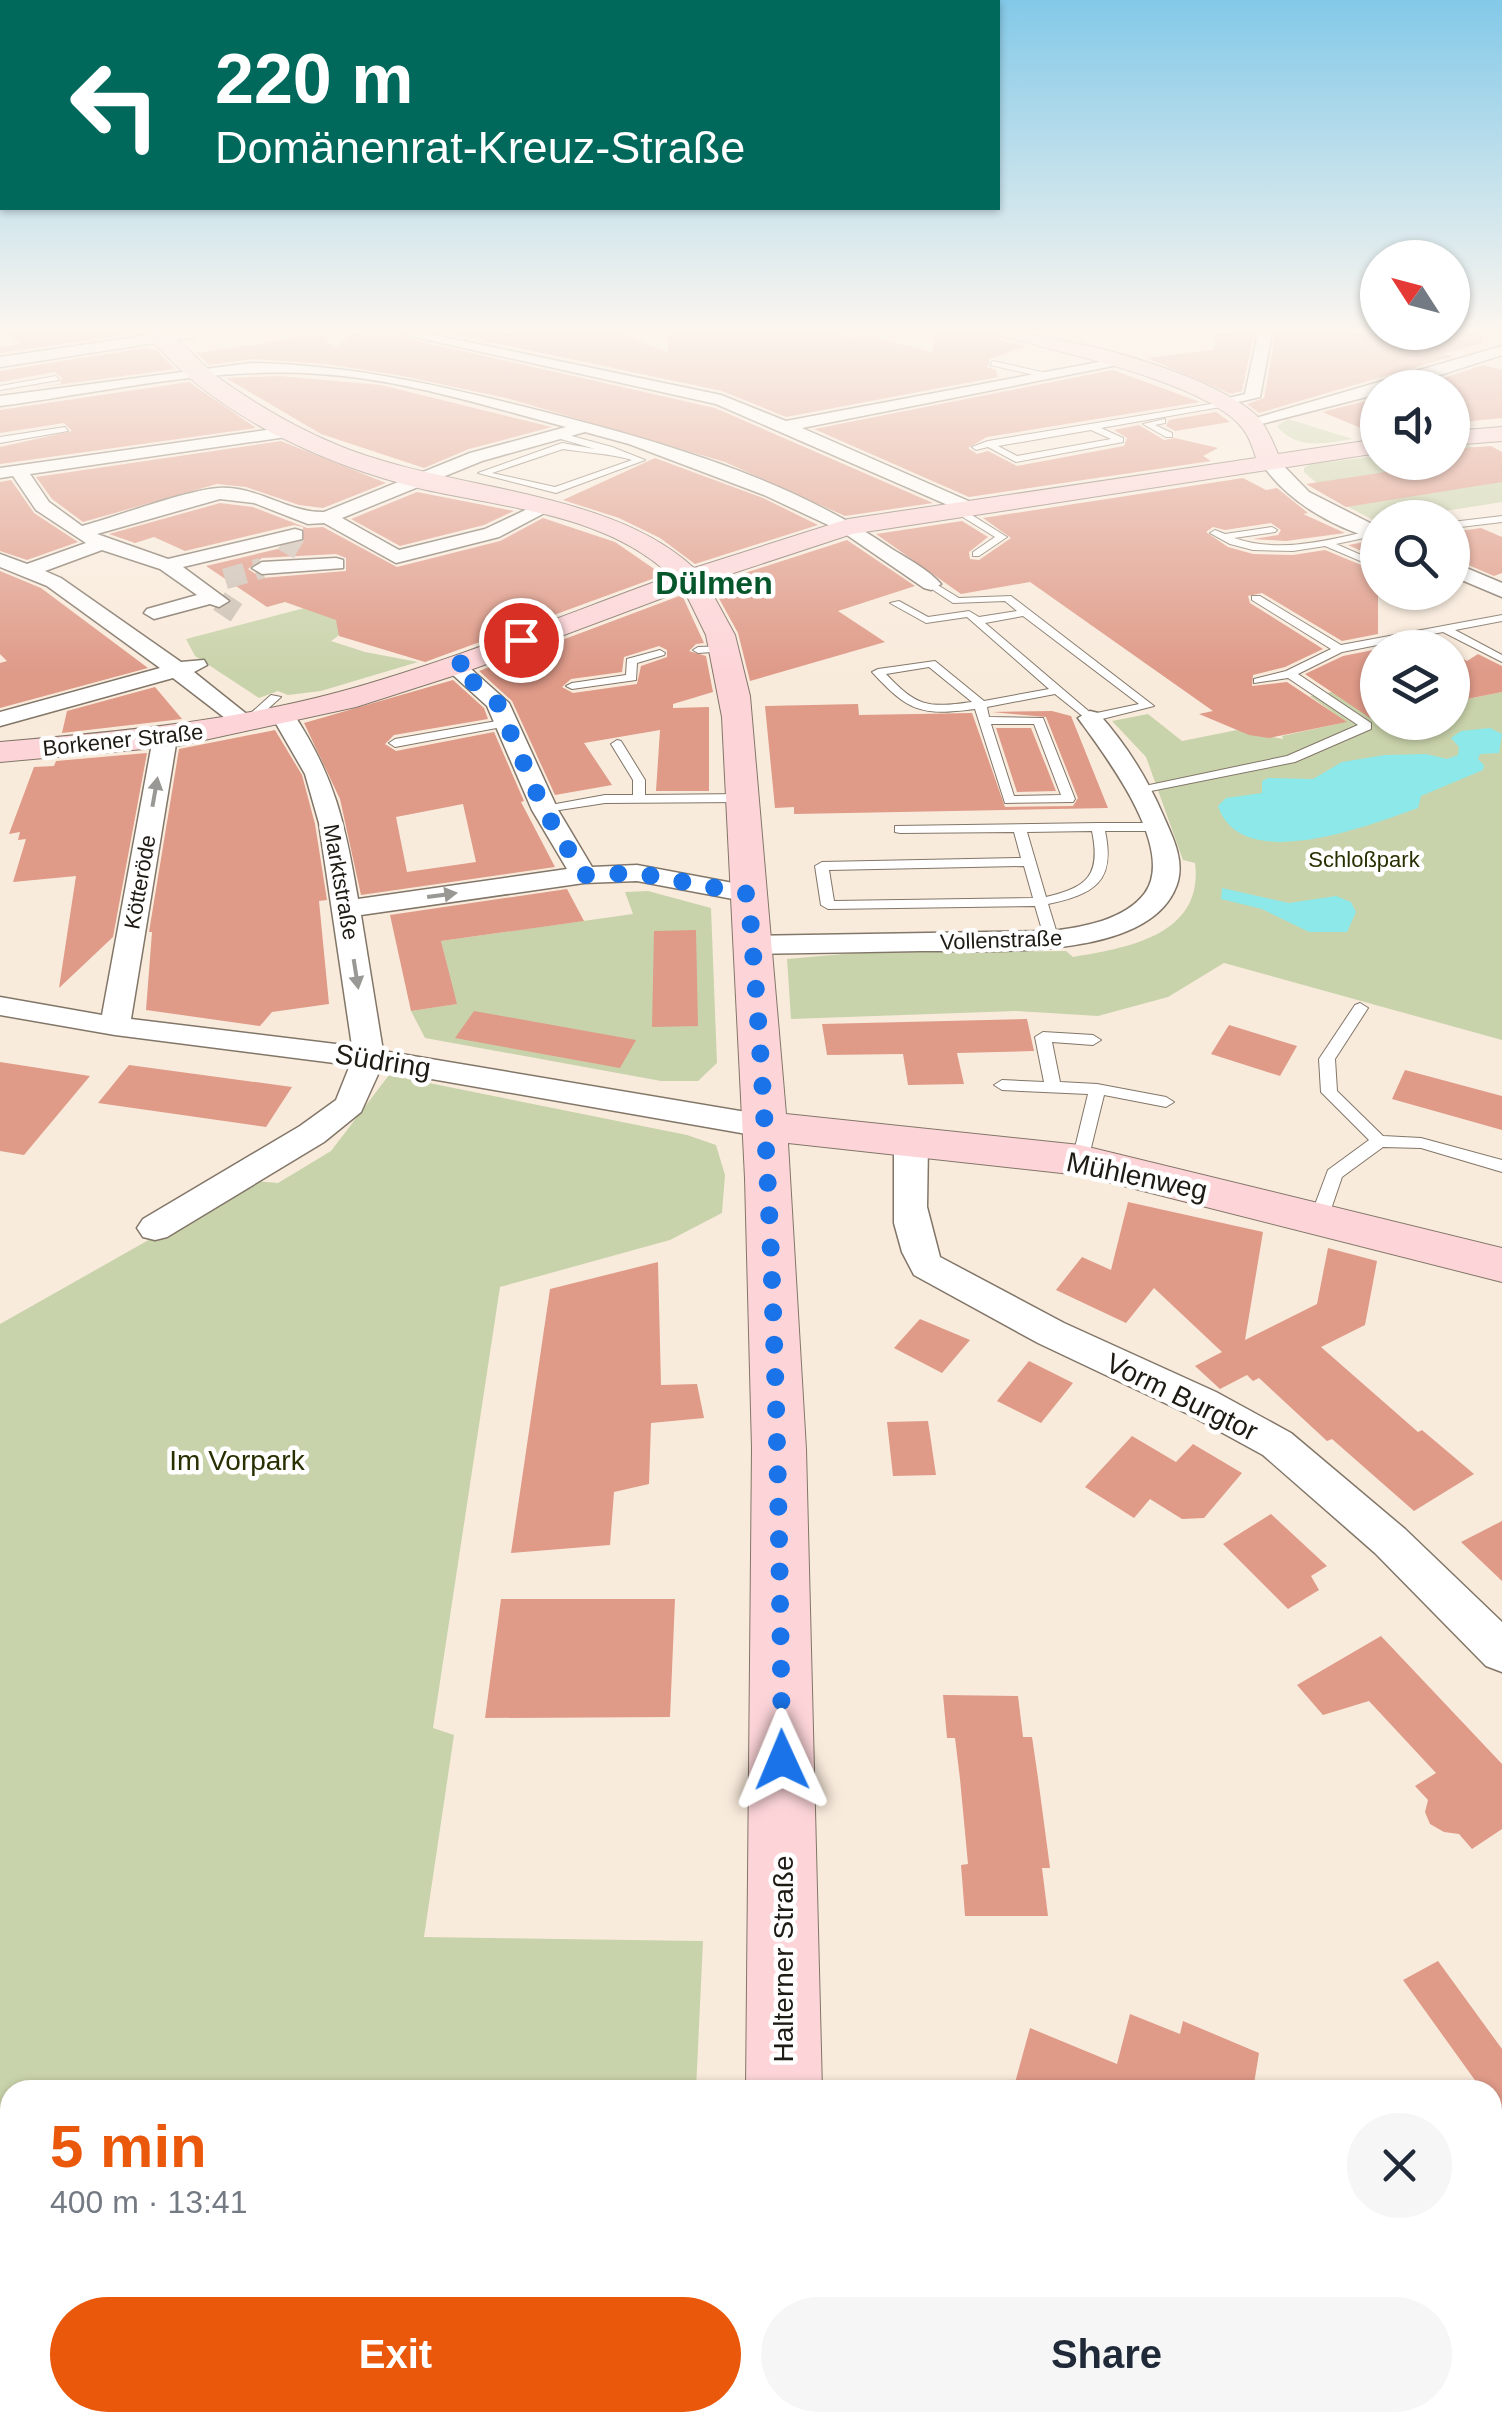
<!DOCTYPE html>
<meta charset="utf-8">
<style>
:root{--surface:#fff;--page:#f6f6f7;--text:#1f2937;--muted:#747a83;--accent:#ea580c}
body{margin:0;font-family:Helvetica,sans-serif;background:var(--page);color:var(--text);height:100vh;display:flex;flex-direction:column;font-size:38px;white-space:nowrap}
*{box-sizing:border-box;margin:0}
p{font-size:32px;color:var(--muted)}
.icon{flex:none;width:55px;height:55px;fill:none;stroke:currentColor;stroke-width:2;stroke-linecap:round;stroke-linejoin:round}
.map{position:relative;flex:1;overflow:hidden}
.details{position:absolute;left:0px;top:2080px;width:1502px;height:352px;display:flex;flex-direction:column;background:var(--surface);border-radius:30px 30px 0 0;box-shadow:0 2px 8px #0004}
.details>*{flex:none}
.guide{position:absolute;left:0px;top:0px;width:1000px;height:210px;box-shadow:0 2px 8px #0004;background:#00695c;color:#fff;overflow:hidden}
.needle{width:65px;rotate:306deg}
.controls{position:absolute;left:1360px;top:240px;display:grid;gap:20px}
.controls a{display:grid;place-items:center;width:110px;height:110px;border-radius:50%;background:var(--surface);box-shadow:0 2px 8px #0004;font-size:50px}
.pin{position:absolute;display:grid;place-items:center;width:85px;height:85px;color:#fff;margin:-42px;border:5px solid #fff;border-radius:50%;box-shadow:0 2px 10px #0007}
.me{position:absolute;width:110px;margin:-55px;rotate:359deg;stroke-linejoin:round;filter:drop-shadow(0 0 8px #0008)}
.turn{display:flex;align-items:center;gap:35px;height:210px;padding:0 50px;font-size:45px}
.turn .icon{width:130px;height:130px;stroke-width:2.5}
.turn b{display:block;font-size:70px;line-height:85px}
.round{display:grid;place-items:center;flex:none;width:105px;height:105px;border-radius:52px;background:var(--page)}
.headline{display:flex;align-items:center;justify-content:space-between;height:170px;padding:0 50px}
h1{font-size:60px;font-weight:700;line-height:75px;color:var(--accent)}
.button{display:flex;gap:20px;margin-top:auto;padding:20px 50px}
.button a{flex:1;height:115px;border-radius:60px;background:var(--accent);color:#fff;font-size:40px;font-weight:700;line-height:115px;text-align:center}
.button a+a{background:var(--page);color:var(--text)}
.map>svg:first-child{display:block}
.green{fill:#c9d3ab}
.water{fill:#8ce8e9}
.building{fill:#df9a88;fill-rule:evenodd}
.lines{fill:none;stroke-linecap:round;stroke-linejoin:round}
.street-tunnel{stroke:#cdc1b4;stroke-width:21;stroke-dasharray:21 10;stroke-linecap:butt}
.lane-casing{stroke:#827668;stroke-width:2}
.street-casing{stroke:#827668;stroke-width:3}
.secondary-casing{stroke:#827668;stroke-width:2}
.lane{fill:#fff;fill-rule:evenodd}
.street{fill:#fff;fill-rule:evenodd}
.secondary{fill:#fdd5d9;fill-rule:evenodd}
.oneway{fill:#9a9895}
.route{stroke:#1a73e8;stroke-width:18;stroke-dasharray:0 32.4}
.labels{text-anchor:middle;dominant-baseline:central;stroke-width:9;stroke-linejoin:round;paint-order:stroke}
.far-street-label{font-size:22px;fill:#1e1a14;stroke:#fff}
.far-park-label{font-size:22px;fill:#283000;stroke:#fff}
.street-label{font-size:28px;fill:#1e1a14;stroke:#fff}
.park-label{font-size:28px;fill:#283000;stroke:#fff}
.far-district-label{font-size:32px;font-weight:bold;fill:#05562b;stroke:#fff}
</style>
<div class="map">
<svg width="1502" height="2431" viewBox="0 0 1502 2431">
<rect width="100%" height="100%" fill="#f9ebdc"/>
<g class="green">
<path d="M1288 419 1353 439C1325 443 1297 451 1277 426Z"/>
<polygon points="1464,444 1502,457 1502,502 1407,517 1378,518 1377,522 1339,502 1304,472 1304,468 1311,464 1377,456 1378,462 1452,462 1453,446"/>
<polygon points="335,600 363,618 331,641 365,652 418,662 321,691 288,695 278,691 259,698 195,656 186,639"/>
<path d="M1337 691 1377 696 1378 722H1452L1453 702 1502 692V1040L1224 963 1168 997 1098 1016 1016 1011 791 1019 787 959 854 953 1066 951 1073 957C1128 948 1204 935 1195 863L1183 860 1146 757 1112 721 1148 714 1182 741 1237 730 1283 739 1282 736 1346 722 1310 696Z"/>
<polygon points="648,891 711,908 717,1063 698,1081 661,1081 425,1038 411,1011 456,1004 441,941 633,914 625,892"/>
<polygon points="389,1075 687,1135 716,1145 725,1175 722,1213 670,1240 500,1287 433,1728 454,1735 424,1937 703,1941 696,2090 10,2090 10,2422 173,2423 172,2431 0,2431 0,1324 253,1181 278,1183 331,1151"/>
</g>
<g class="water">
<path d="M1490 728 1502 734 1499 753 1480 754 1478 759 1484 765 1483 770 1421 796 1418 808C1370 825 1241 876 1218 806L1226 798 1262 793V781L1268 778 1313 779 1342 762 1385 755 1426 754 1447 759 1458 755 1459 747 1451 738 1461 731Z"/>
<polygon points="1222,888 1289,903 1336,896 1351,902 1356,912 1347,932 1309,932 1262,909 1221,899"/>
</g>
<g class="building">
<polygon points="7,333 130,333 131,334 0,353 0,347 20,344"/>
<polygon points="447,333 617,333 667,352 670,333 831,333 854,339 865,335 932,352 935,333 996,333 1002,341 1025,346 990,359 987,367 996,370 998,377 786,417 722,391"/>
<polygon points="1227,333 1254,333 1242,391 1231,394 1147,358 1213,350 1216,335"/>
<polygon points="1276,333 1482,333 1483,343 1443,354 1453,356 1259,413 1247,404 1264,398"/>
<polygon points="353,334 396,336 715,408 933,503 845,516 725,462 506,398 398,375 326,364 251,359 209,365 197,353 318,335 336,347"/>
<polygon points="144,348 156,350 175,369 42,387 60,384 62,378 55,372 0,382 0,371"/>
<polygon points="1483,365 1502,370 1502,418 1452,423 1452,388 1414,388"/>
<polygon points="1113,370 1200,402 987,437 968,448 977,454 988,451 1017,466 1124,446 1127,438 1114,430 1139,425 1164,440 1175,438 1218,448 1203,456 1211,461 969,497 814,429"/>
<polygon points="279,376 381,385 552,427 469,449 424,468 321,434 226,378"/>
<polygon points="189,382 256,428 0,464 0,447 72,431 64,423 0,433 0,410"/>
<polygon points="1378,398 1378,435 1322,412"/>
<polygon points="1216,412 1230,422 1175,431 1166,426 1169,420"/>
<polygon points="281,441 386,483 323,508 299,505 246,487 217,484 83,522 52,499 36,477"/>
<polygon points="1491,446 1502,452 1502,482 1346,507 1306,484 1452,462 1452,449"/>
<polygon points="655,458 763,498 818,525 695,564 660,538 619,518 563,500"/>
<polygon points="1243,478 1266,490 1277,488 1308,513 1303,514 1345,533 1286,541 1253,539 1278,535 1281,530 1271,523 1225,530 1213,527 1206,532 1228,547 1253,554 1293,555 1325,550 1366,567 1372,562 1370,555 1348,545 1365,542 1378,547 1378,634 1342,641 1262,593 1248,596 1250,603 1323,649 1285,667 1253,675 1252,686 1287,682 1347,722 1269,738 1249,735 1199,714 1213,711 1030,582 961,594 876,534 962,521 988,537 969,552 970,559 979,560 1011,538 983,518"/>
<polygon points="11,480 34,513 78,542 27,560 0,551 0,482"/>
<polygon points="417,492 453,499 514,511 484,525 400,546 351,519"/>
<path d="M220 503 253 507 307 528 323 527 397 567 500 541 543 518 615 542 663 575 425 662 339 636 336 620 285 602 267 607 206 566 303 543V527L294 525 185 551 154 537 135 543 109 534ZM336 554 346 558V571L262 578 248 569 262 558Z"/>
<polygon points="1481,528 1502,537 1502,573 1494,576 1452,558 1452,532"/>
<polygon points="847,540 915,586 838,611 885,642 750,681 738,633 711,584"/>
<polygon points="0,571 41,588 148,668 0,708 0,663 7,661 0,654"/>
<path d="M682 595 704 643 696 644 689 651 706 656 713 692 673 704V708L709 707V791H656L660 730 584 743 612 785 555 795 512 701 479 671ZM659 646 667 650V657L641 666 637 684 573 693 562 687 571 679 622 672 624 657Z"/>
<polygon points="1378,649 1378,716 1370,718 1305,674 1343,656"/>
<polygon points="1452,652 1467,661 1478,654 1502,666 1502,692 1452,702"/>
<path d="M453 680 484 708 488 719 394 735 385 744 396 751 494 732 524 801 521 802 555 867 361 895 340 799 304 723ZM463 804 476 862 407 872 396 817Z"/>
<polygon points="155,687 182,719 62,733 67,711"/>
<polygon points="858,704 859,715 972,713 1005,807 1073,806 1078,798 1046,717 992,712 1052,711 1071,716 1108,808 794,814 794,807 775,808 765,706"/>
<polygon points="996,728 1031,728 1056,791 1017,792"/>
<polygon points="275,730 302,775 315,824 327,900 319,901 329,1004 272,1012 260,1026 146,1010 152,932 149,932 179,749"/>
<polygon points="147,753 113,937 59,988 76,876 13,882 26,839 18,840 20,832 9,834 34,767 54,766 56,761"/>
<polygon points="567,889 584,921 441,941 457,1004 411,1011 390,915"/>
<polygon points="696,930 698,1026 652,1027 654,931"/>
<polygon points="474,1011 636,1040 620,1068 455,1038"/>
<polygon points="1027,1019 1034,1051 957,1053 964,1084 908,1085 903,1054 827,1055 822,1024"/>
<polygon points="1229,1025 1297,1046 1280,1076 1211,1054"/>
<polygon points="0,1062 90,1076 24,1155 0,1151"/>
<polygon points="129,1065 292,1087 266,1127 98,1103"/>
<polygon points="1405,1070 1502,1096 1502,1130 1392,1099"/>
<polygon points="1128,1202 1263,1232 1245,1340 1317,1304 1328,1248 1377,1261 1365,1325 1321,1347 1418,1432 1422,1430 1474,1474 1414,1511 1332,1439 1327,1441 1259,1378 1253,1381 1247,1375 1220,1389 1195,1366 1222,1352 1154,1288 1126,1323 1056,1290 1082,1257 1111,1270"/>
<polygon points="658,1262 661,1385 697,1384 704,1418 651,1423 649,1484 614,1492 610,1545 511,1553 550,1289"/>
<polygon points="920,1319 970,1340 942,1373 894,1348"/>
<polygon points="1029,1361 1073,1383 1041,1423 997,1401"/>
<polygon points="928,1421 936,1475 893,1476 887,1422"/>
<polygon points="1132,1436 1176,1462 1193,1444 1242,1473 1204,1518 1182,1519 1150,1499 1134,1518 1085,1487"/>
<polygon points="1271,1514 1327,1566 1311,1576 1319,1590 1288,1609 1223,1544"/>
<polygon points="1502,1521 1502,1581 1461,1542"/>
<polygon points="501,1599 675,1599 670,1717 485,1718"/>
<polygon points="1381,1636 1502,1764 1502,1829 1472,1849 1459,1834 1444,1832 1430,1824 1425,1812 1428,1800 1415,1786 1436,1773 1369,1701 1323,1715 1297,1685"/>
<polygon points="943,1695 1018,1696 1023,1737 1032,1737 1038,1778 1050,1868 1042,1868 1048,1916 965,1916 961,1865 968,1864 960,1779 955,1738 947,1738"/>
<polygon points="1438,1961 1502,2049 1502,2118 1492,2105 1492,2090 1482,2090 1403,1980"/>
<polygon points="1130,2014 1180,2034 1183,2021 1259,2053 1253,2090 1013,2090 1030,2028 1117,2064"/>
</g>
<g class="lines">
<g class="street-tunnel">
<polyline points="283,540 299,549"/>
<polyline points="225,579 262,568"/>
<polyline points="219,601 240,615"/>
</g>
<g class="lane-casing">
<g id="lane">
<polygon points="993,361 1051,374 1052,376 1048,378 990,365"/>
<polygon points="56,376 59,380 0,390 0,386"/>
<path d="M1223 402 1226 406 1101 428 1123 438V442L1016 462 988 447 976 450 972 447 988 441ZM1091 430 1111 439 1017 456 998 446Z"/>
<polygon points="1165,419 1165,423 1155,425 1172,433 1172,437 1166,437 1143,424"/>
<polygon points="65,427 68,431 0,443 0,437"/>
<path d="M557 432 612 447 645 460 556 493 478 473 562 443 595 449 554 437ZM563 449C587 453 609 453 632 460L555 487 492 473Z"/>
<polygon points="953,507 959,507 1007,537 979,556 973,556 973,552 995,537 953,511"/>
<polygon points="1502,516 1502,522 1452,528 1452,522"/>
<path d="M1272 527 1277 530 1275 532 1234 538C1280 554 1328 540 1374 530L1377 531 1378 535 1336 544 1368 558V562L1365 563 1325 546 1293 551 1253 550 1230 544 1210 533 1215 530 1225 534Z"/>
<path d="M931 581 959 598 1011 596 1154 706 1090 722 1055 694 987 707 989 717 1043 718 1075 799 1073 802 1005 803 975 709C921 716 909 712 872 672L878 669 935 661 984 701 1049 689 967 617 926 623 890 603 899 601 928 617 969 611 979 617 1017 611 1005 601 953 603 927 586 926 584ZM1023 616 1139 704 1092 714 985 623ZM929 667 972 702C927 708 917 707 886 674ZM991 724H1034L1061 795 1014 796Z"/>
<polygon points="1252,596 1260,596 1341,645 1502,615 1502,621 1455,630 1502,655 1502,662 1443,632 1342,652 1298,674 1371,723 1371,729 1295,762 1136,794 1134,791 1140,787 1287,756 1358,725 1288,678 1254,683 1254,679 1286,671 1331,649 1252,600"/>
<polygon points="729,646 729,650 725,651 698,653 693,650 698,647"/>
<polygon points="660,650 665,653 664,655 637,663 636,680 572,689 566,686 572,683 626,675 627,659"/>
<polygon points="271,695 281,697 250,725 242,725 242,721"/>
<polygon points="508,719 514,723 512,725 395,747 389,743 395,739"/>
<polygon points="617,740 621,741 645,780 645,795 743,794 749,798 743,802 605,803 540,813 540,807 545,806 605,795 633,795 633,780 611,744"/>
<path d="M1098 823H1155L1161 827 1155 831H1105C1116 882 1094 894 1048 904L1059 940 1057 943 1052 944 1045 940 1035 906 828 909 821 905 815 866 822 862 1021 858 1014 832 900 833 895 832V826ZM1092 831C1101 875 1088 887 1046 897L1027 832ZM1024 866 1033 898 834 901 829 870Z"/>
<polygon points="1360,1003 1368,1008 1335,1059 1337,1091 1383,1136 1421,1138 1502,1160 1502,1172 1421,1148 1383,1147 1342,1177 1328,1218 1319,1224 1310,1218 1328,1170 1369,1140 1321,1092 1319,1059 1355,1005"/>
<polygon points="1043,1032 1093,1035 1101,1040 1093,1045 1052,1042 1060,1082 1097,1084 1166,1097 1174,1102 1166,1107 1104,1095 1088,1160 1080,1166 1074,1164 1072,1160 1088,1094 1002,1090 994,1085 1002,1080 1044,1082 1035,1037"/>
</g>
</g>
<g class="street-casing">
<g id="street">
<polygon points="164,333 200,333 193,337 0,367 0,357"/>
<polygon points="397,333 425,333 721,395 786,421 1120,358 1128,363 802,428 973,503 975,507 966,513 716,404"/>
<polygon points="1258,333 1272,333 1260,397 1217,407 1217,401 1245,394"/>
<polygon points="1502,346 1502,355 1400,388 1378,388 1378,394 1250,427 1242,422"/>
<path d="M251 363C354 365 443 386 541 411 662 442 789 478 892 549 908 559 929 570 941 584L931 590 924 588 841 531 764 495 629 444 585 432 482 461 342 518 399 550 485 529 538 504H552L554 508 499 537 396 563 324 523 308 524 254 503 220 499 97 534 168 559 295 529 302 531V539L183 567 229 601 219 607 210 604 154 619 144 613 147 609 197 595 160 569 102 550 45 571 61 578 181 662 204 660 207 665 194 672 258 723 246 730 238 728 173 678 0 726V712L160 668 47 586 0 567V554L27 564 86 543 36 510 13 476 0 478V468L287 427 293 428V436L30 474 49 502 82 526C119 516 183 491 218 488 256 485 288 513 324 512L470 453 566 427C485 406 403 379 319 374 214 366 104 392 0 406V396Z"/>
<path d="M1269 456 1275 457 1309 492 1378 527V540C1332 527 1286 501 1260 461Z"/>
<polygon points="336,558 343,560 343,568 262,574 252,568 262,562"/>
<polygon points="1452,562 1502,583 1502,597 1452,576"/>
<path d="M454 659 462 661 509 703 558 810 592 867 637 865 749 886 763 894 749 902 637 881 584 883 361 915 383 1051 764 1115 776 1119 780 1126 776 1133 764 1137 380 1070 361 1112 324 1142 167 1237 155 1240 143 1237 137 1228 143 1219 300 1126 336 1100 350 1065 115 1035 0 1015V997L102 1015 153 738 165 731 177 738 131 1019 352 1046 319 823 305 774 271 715 275 710H291C335 776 345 823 358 899L567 869 532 810 487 706 443 666Z"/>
<path d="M1090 711 1098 713C1126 744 1147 778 1163 815 1172 836 1184 858 1178 881 1155 963 986 950 921 951 865 952 809 953 753 954L743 951 739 945 743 939 753 936 1052 931C1083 927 1125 920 1145 893 1177 848 1104 754 1078 718Z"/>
<polygon points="911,1133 923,1136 928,1144 927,1207 940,1257 1064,1323 1216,1392 1291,1433 1405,1529 1502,1622 1502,1672 1486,1666 1375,1553 1263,1455 1188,1414 1038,1343 914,1275 902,1252 894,1223 894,1144 899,1136"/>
</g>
</g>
<g class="secondary-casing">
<g id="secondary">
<path d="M146 333C153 333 163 331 169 334 185 343 200 363 215 375 252 402 292 426 335 444 445 491 608 488 694 568L848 519 1256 458C1253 448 1249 437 1243 429 1211 384 1058 351 1003 337L1000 333C1064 333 1207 372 1255 414 1266 425 1272 440 1278 454L1378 439V453L852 534 706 582 735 635 750 696 786 1114 1080 1145 1502 1248V1282L1080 1175 788 1143 806 1449 822 2090H746L752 1449 745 1178 722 717 706 635 684 590 465 672 356 707 177 746 0 762V742C115 732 228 722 339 692 452 661 561 616 671 576 606 514 505 508 422 489 324 465 210 414 146 333Z"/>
<polygon points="1502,427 1502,441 1452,445 1452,431"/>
<rect x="743" y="2422" width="86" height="9"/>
</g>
</g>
<use href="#lane" class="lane"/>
<use href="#street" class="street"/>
<use href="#secondary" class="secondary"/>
</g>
<defs><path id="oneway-solid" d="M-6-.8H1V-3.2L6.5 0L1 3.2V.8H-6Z" transform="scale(2.5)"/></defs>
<g class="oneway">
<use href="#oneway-solid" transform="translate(155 792) rotate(-80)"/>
<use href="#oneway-solid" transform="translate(442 895) rotate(-8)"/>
<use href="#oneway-solid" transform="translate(356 974) rotate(81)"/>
</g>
<linearGradient id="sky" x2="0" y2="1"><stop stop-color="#83c9e8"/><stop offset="0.49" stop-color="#fcf6ef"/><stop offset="1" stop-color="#fcf6ef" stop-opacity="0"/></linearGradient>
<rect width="1502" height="673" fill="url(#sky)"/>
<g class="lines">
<path class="route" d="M521 640 454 666 497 702 544 810 584 875 637 873 748 894C774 1182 779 1471 782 1760"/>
</g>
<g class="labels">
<g class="far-street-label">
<text transform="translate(123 740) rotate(-6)">Borkener Straße</text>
<text transform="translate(140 882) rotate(-80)">Kötteröde</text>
<text transform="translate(341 882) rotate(80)">Marktstraße</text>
<text transform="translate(1001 940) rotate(-2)">Vollenstraße</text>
</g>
<g class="far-park-label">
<text x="1364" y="859">Schloßpark</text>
</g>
<g class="street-label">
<text transform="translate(383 1061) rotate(9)">Südring</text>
<text transform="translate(1137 1176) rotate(12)">Mühlenweg</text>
<text transform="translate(1182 1397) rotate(26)">Vorm Burgtor</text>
<text transform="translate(783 1959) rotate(-90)">Halterner Straße</text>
</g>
<g class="park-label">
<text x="237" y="1460">Im Vorpark</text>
</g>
<g class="far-district-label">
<text x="714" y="583">Dülmen</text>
</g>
</g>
</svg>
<div class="controls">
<a><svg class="needle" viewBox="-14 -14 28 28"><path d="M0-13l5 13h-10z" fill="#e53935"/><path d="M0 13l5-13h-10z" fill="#747a83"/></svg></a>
<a><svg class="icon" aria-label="sound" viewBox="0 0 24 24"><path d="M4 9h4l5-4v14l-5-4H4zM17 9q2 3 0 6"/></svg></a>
<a><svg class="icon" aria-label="search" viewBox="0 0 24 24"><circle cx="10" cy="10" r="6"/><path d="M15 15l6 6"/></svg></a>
<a><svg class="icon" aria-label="layers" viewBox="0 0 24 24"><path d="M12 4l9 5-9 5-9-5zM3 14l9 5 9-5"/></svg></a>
</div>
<div class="pin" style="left:521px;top:640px;background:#d93025"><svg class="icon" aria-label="arrive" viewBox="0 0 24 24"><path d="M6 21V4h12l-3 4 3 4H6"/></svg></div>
<svg class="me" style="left:782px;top:1760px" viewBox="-20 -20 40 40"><path d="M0-17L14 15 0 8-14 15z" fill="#1a73e8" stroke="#fff" stroke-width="4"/></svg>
<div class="guide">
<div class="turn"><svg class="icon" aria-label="left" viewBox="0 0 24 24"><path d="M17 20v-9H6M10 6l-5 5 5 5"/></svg><div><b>220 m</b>Domänenrat-Kreuz-Straße</div></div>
</div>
<section class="details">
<div class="headline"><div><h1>5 min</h1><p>400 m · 13:41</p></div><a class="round"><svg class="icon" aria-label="close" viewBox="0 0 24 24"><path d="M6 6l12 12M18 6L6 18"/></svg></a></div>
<div class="button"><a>Exit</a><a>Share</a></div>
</section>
</div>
